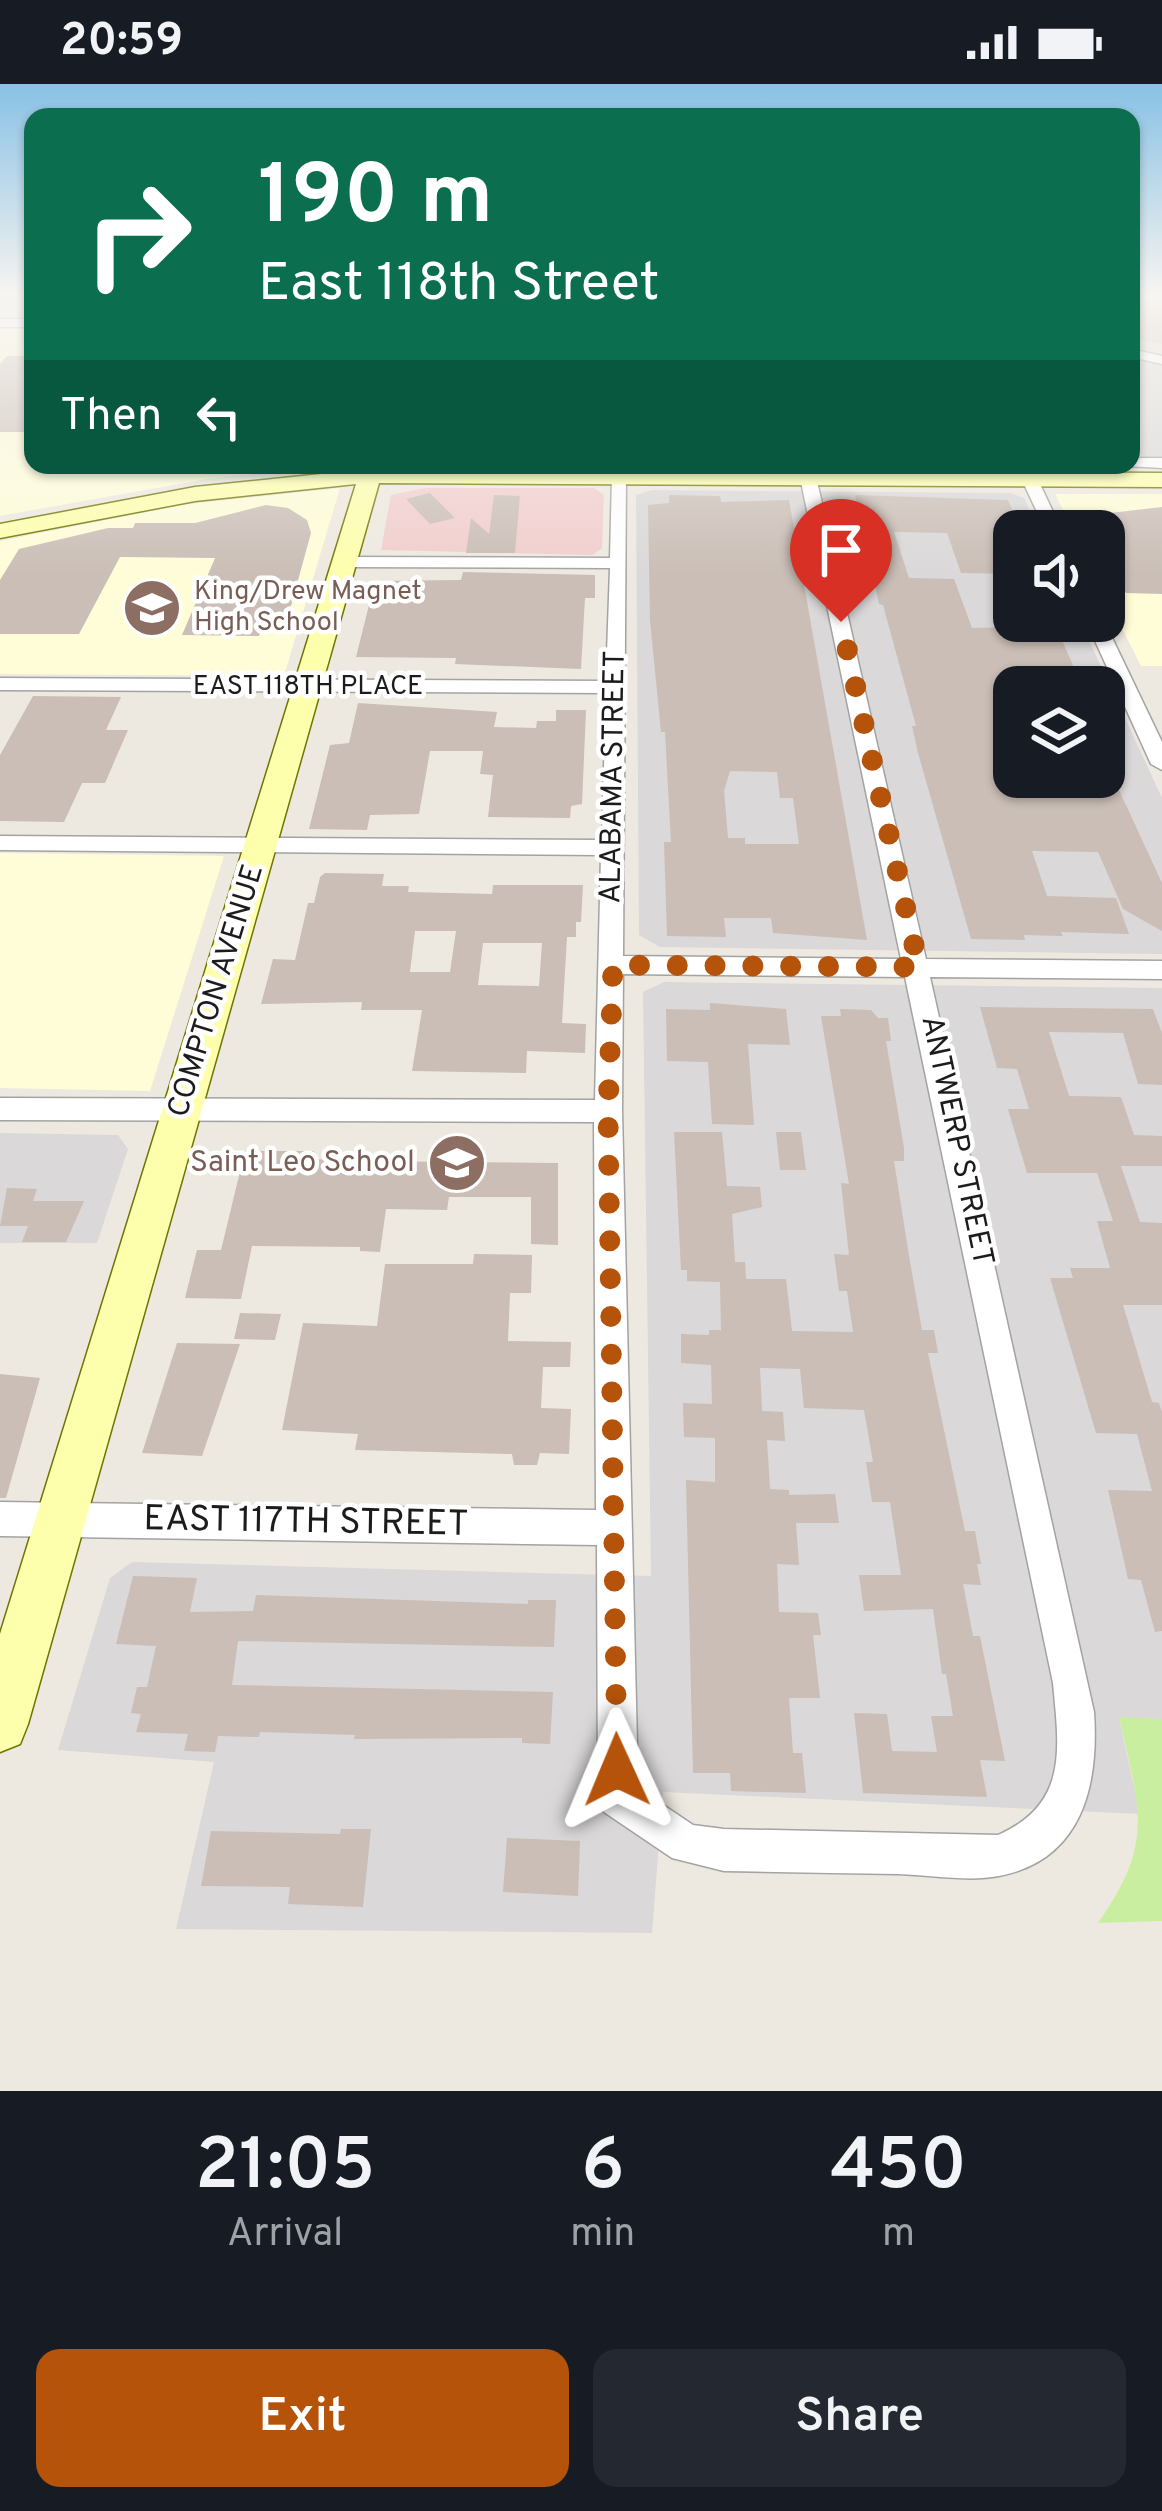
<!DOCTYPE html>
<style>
:root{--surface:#171b24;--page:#242831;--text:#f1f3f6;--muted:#9ea1a6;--accent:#b45309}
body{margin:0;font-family:Overpass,sans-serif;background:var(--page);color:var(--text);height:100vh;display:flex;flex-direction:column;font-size:45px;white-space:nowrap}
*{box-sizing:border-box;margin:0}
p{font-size:39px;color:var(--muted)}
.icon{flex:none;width:66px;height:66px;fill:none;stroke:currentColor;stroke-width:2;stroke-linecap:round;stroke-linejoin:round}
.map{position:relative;height:2007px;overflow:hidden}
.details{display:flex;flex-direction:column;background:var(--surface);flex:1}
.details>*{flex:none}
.banner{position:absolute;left:24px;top:24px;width:1116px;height:366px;border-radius:24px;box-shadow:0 3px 9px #0004;background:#0b6e4f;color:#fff;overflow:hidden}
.tools{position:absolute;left:993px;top:426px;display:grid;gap:24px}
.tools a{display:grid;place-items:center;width:132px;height:132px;border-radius:24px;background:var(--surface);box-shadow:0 3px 9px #0004;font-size:60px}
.pin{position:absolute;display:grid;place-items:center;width:102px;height:102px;color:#fff;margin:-123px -51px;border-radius:50% 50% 50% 0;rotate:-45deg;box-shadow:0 0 12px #0007}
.pin .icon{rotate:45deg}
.me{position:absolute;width:132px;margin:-66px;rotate:359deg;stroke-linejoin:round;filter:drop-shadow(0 0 9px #0008)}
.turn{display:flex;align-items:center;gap:42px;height:252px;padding:0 36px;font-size:54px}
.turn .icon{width:156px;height:156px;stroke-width:2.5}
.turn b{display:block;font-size:84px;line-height:102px}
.then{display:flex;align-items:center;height:114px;padding:0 36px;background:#0003;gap:24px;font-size:45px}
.eta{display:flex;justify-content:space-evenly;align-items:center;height:204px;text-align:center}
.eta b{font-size:72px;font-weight:600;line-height:84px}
.action{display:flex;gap:24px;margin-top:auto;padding:24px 36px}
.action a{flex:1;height:138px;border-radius:24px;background:var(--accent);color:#fff;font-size:48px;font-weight:600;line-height:138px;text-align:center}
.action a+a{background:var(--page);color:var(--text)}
.status{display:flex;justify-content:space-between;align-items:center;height:84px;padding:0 60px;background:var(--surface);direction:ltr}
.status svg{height:33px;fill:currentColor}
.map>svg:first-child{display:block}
.residential{fill:#dad8d8;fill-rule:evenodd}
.commercial{fill:#f1cdcd}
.education{fill:#fffdd8}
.grass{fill:#caeea0}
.building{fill:#cabeb6;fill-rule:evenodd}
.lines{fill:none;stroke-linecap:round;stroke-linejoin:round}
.street-casing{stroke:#a3a3a3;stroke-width:3}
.secondary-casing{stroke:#6e7500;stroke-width:3}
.street{fill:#fff;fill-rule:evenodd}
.secondary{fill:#feffad;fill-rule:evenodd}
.route{stroke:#b45309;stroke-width:21;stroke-dasharray:0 37.8}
.labels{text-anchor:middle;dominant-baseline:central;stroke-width:9;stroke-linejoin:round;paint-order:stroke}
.far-education-label{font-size:27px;fill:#785e54;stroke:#fff;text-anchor:start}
.far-street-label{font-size:27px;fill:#1c1c1c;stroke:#fff}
.street-label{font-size:30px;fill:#1c1c1c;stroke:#fff}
.education-label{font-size:30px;fill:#785e54;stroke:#fff;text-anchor:end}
.near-street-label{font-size:36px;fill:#1c1c1c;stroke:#fff}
</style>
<div class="status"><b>20:59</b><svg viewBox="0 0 49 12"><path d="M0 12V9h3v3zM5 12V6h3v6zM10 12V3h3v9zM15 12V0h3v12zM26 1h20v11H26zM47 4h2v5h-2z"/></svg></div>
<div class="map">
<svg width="1162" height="2007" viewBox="0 0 1162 2007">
<rect width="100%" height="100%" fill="#eee9e0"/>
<g class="residential">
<rect x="1131" y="211" width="31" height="161"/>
<path d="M652 406 1011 409 1024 414 1039 447H1014V537H1080L1162 714V870L660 863 639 851 636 411ZM1014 603H1104V693H1014Z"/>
<polygon points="664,898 1162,904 1162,1635 1119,1634 1140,1730 663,1708 652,1849 176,1845 214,1678 58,1666 110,1494 132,1478 651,1492 643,908"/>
<polygon points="0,1049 118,1051 128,1065 97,1159 0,1159"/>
</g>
<polygon class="commercial" points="425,404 594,404 604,411 602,464 592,471 381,466 391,411"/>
<g class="education">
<polygon points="0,235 33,236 33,381 336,381 207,395 0,432"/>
<polygon points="340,404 284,592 0,590 0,457 182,421"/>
<polygon points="1055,410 1162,410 1162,582 1141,582 1104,508 1104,447 1074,447"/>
<polygon points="0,769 224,772 150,1007 0,1004"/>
</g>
<path class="grass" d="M1119 1633 1162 1635V1837L1098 1839C1156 1757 1139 1724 1119 1633Z"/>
<g class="building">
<polygon points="1149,211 1162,211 1162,260 1131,254"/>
<polygon points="7,272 33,272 33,348 0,348 0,280"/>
<polygon points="430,409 455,434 430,440 406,415"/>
<polygon points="494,411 520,412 515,469 466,469 471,434 489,450"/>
<path d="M669 411 720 412 721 418 789 416 867 856 773 849 771 834H724L726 853 667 852 664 758H671L665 648H661L650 536 648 421 669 419ZM730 687 777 688 780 714H793L799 760H745V754H728L724 707Z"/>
<polygon points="855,411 1008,416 1021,447 1014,447 1014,490 961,489 947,449 894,448 909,494 954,495 972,544 1053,542 1058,547 1081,600 1014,598 1014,693 1113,693 1162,799 1162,847 1123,825 1098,768 1032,767 1047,812 1116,814 1129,850 1061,848 1063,852 1024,851 1025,856 971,855 918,669 912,642 916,642 883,521 879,520"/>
<polygon points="266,421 288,424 307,436 311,449 286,540 263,540 259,552 182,551 215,474 120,473 79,550 0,550 0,496 19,465 108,444 133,444 135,439 195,439"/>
<polygon points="1162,423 1162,510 1126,509 1108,475 1118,475 1118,446 1101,430"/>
<polygon points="463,488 595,491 595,514 585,514 581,585 455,580 456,574 356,573 375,497 461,496"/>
<polygon points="33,612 121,613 106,646 128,646 105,699 82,699 64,738 0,737 0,671"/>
<polygon points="358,619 497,628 494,643 536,644 537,637 556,637 556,626 586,626 582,720 571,722 570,734 488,733 493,691 480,690 483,667 430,667 419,730 370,731 367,746 309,745 330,661 349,659"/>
<path d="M325 789 384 790 382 802H409L408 808 492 810 493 801H583L581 838H576V853H567L562 939 586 940 585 969 527 967 526 989 412 987 422 926H361L362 918 261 920 273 875 295 876 308 819H314L320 793ZM415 847H456L450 888H410ZM483 859H542L539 902 478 901Z"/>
<polygon points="710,919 786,925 790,961 748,960 754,1041 712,1040 708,978 667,977 666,925 710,926"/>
<polygon points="980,923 1153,925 1162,949 1162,1001 1138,1000 1123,949 1049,948 1069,1012 1121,1013 1134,1051 1162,1052 1162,1082 1121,1082 1140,1138 1162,1139 1162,1221 1123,1221 1152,1318 1159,1319 1162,1328 1162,1547 1155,1548 1141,1496 1128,1495 1108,1406 1152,1407 1137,1350 1096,1349 1050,1194 1073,1194 1070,1184 1110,1184 1097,1137 1113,1137 1097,1089 1027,1089 1008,1025 1029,1025 1017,985 997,984"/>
<polygon points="840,925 871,926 878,934 888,934 891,957 886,957 904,1064 904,1077 894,1077 909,1172 922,1246 934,1246 938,1269 928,1269 965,1447 975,1447 981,1480 977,1480 981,1501 963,1500 973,1552 980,1552 1005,1677 980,1676 987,1713 863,1709 854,1629 887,1630 892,1667 937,1668 931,1632 953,1632 946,1590 942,1590 933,1525 864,1527 859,1491 901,1491 890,1418 872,1418 866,1378 873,1378 864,1326 804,1324 800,1285 760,1284 762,1327 783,1328 785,1357 767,1356 770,1405 789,1406 789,1411 835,1410 839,1439 796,1439 799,1481 777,1480 779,1528 818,1529 821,1551 813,1551 820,1614 789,1614 793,1669 802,1669 806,1709 731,1707 730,1689 693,1689 686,1396 715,1398 715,1354 684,1353 683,1319 712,1320 711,1281 681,1279 681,1250 709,1251 709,1246 721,1246 720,1198 687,1197 687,1186 681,1186 674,1048 722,1048 727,1102 760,1103 762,1123 732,1130 735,1178 745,1178 746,1195 786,1195 792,1247 853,1248 847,1207 839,1207 834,1170 849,1171 841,1099 849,1100 821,932 841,932"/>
<polygon points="776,1048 801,1048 806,1086 780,1086"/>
<polygon points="245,1067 314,1067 313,1075 359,1077 558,1079 558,1161 531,1160 531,1113 449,1113 447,1126 386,1125 380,1168 360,1167 360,1163 252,1162 241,1215 185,1214 197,1166 221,1166"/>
<polygon points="7,1104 37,1105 33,1117 84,1117 66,1158 22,1158 28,1142 0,1142"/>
<polygon points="474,1170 532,1171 531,1209 510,1209 508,1257 571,1258 570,1283 543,1283 541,1324 571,1325 569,1370 540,1369 537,1381 514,1381 512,1370 355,1366 358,1350 282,1346 303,1239 377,1242 385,1180 473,1180"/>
<polygon points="240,1229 281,1230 275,1256 234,1255"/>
<polygon points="177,1259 240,1260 202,1372 142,1369"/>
<polygon points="0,1290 40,1294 6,1414 0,1414"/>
<polygon points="133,1492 197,1494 190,1528 253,1527 256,1511 528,1520 528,1516 556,1516 554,1563 238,1557 232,1601 553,1608 550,1660 522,1659 522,1654 354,1655 355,1651 260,1648 259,1653 218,1652 215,1668 184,1667 188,1650 136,1648 141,1630 131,1629 137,1603 147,1603 156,1562 116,1560"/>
<polygon points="341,1745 371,1745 363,1823 288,1820 290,1803 201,1802 211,1747 340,1750"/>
<polygon points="507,1754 580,1757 578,1812 503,1808"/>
</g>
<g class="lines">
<g class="street-casing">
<g id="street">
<rect x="0" y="235" width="33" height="8"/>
<polygon points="1131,265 1162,272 1162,280 1131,273"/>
<polygon points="1131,374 1162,374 1162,384 1126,382 1131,381"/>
<polygon points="1015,381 1031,381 1062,447 1046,447"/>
<path d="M808 388 816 393 926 875 1162 877V895L930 893 1094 1628C1099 1700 1083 1776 999 1792 969 1798 930 1791 898 1790 840 1789 782 1788 724 1787L672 1774 604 1728 598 1714 597 1461 0 1452V1418L596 1426 594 1038 0 1036V1014L595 1016 601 771 0 766V752L602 756 606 609 0 606V594L606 597 610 484 344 483 335 478 344 473 610 474 612 392 626 389 623 872 901 875 800 393ZM623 890 905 893 1053 1599C1059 1664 1069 1720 998 1751L724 1745 693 1741 638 1704 622 1027Z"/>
<polygon points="1086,537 1104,537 1162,658 1162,686 1151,680"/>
</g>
</g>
<g class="secondary-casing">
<polygon id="secondary" points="362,381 384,381 383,385 1162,389 1162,403 379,399 28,1640 20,1660 0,1668 0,1550 356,400 195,417 0,454 0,440 195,403 360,386"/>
</g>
<use href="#street" class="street"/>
<use href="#secondary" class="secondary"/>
</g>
<linearGradient id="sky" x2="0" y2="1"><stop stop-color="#89c1e5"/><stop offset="0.43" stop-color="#f7f5f1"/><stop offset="1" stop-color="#f7f5f1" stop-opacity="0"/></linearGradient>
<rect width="1162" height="492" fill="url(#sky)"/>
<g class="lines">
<polyline class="route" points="617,1686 608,1028 613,881 919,883 841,538"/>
</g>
<defs>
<g id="school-disc" transform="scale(3)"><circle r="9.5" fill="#8d6e63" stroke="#fff"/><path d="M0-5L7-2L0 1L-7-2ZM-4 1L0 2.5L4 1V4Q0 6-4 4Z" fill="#fff"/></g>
</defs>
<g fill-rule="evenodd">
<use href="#school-disc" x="152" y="524"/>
<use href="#school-disc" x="457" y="1079"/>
</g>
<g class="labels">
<g class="far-education-label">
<text x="194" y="508">King/Drew Magnet<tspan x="194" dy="31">High School</tspan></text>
</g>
<g class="far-street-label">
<text x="308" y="603">EAST 118TH PLACE</text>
</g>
<g class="street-label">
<text transform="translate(614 693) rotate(-89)">ALABAMA STREET</text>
<text transform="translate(217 907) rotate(-73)">COMPTON AVENUE</text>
<text transform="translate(956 1057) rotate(78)">ANTWERP STREET</text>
</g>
<g class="education-label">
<text x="415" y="1079">Saint Leo School</text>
</g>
<g class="near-street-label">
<text transform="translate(306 1439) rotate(1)">EAST 117TH STREET</text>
</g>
</g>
</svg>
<div class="tools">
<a><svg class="icon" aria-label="sound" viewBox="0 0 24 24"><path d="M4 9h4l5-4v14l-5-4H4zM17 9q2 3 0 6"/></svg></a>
<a><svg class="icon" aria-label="layers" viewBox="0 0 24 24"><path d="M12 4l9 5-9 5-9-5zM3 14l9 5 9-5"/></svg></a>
</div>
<div class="pin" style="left:841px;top:538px;background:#d93025"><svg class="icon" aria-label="arrive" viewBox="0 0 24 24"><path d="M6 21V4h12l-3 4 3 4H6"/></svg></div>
<svg class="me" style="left:617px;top:1686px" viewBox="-20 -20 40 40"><path d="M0-17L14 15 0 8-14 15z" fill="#b45309" stroke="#fff" stroke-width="4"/></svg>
<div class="banner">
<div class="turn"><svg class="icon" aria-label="right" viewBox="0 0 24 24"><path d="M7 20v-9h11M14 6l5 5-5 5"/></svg><div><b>190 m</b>East 118th Street</div></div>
<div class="then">Then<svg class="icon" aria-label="left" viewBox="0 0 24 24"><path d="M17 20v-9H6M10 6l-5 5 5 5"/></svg></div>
</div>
</div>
<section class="details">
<div class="eta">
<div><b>21:05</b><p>Arrival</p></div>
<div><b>6</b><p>min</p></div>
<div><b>450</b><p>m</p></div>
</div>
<div class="action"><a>Exit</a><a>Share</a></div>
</section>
